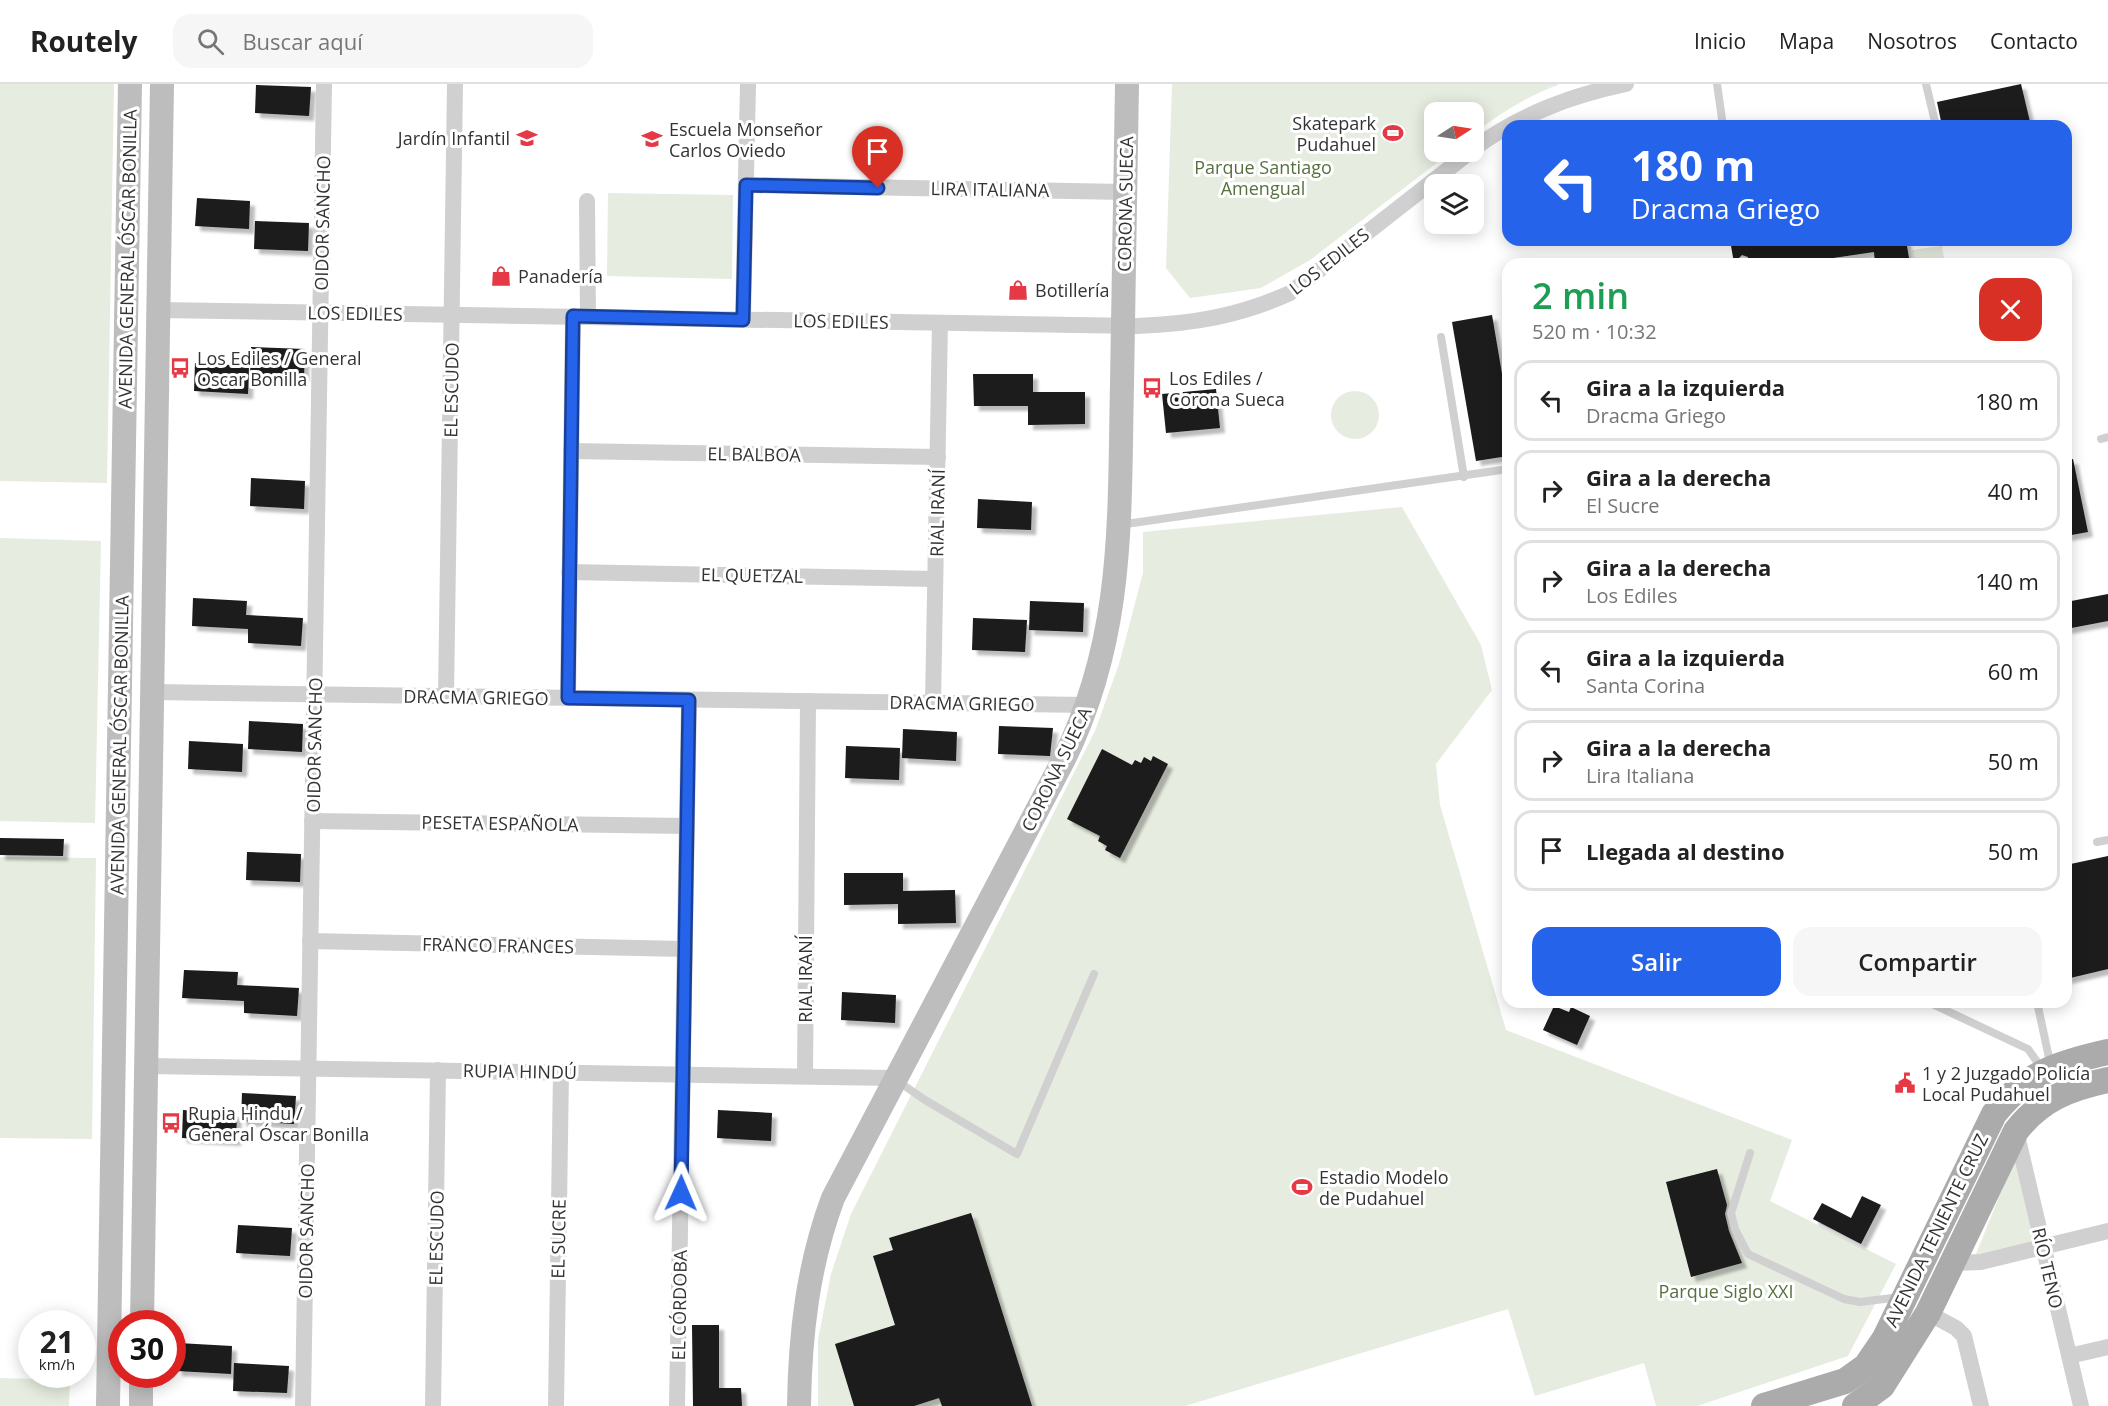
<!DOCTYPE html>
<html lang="es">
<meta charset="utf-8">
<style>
:root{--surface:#fff;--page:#f6f6f6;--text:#222;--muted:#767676;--line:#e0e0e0;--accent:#2563eb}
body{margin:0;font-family:"Open Sans",sans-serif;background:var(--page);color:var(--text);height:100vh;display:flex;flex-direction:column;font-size:22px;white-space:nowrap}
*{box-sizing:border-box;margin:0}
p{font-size:20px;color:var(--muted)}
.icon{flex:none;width:33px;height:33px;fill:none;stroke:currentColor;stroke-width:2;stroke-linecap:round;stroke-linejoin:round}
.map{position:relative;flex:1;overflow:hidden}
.sheet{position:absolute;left:1502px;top:174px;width:570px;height:750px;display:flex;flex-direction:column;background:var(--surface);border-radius:18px;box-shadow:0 3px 15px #0003}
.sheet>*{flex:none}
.top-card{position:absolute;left:1502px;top:36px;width:570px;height:126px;border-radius:18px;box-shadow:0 3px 15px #0003;background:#2563eb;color:#fff;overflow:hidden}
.needle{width:39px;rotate:78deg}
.fabs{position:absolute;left:1424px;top:18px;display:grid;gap:12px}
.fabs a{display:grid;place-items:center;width:60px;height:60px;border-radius:12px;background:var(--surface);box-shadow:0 3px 15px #0003;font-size:30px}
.speed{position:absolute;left:18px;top:1226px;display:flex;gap:12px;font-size:30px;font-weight:700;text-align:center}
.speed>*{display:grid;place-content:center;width:78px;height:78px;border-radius:50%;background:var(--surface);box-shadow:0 3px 15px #0003;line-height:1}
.speed small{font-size:15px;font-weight:400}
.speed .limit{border:9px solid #d22;background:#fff;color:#111}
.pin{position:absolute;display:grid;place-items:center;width:51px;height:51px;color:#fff;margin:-62px -26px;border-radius:50% 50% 50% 0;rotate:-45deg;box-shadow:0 0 6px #0007}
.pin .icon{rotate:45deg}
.me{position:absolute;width:66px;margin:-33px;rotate:1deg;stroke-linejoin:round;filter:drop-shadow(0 0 4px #0008)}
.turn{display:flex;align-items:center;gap:21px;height:126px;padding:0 30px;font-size:27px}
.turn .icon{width:78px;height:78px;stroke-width:2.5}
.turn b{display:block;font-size:42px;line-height:51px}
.round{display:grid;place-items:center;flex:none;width:63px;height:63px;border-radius:18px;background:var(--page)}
.summary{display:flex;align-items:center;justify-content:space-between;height:102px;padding:0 30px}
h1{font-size:36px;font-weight:600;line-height:45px;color:#1e9e55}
.action{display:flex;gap:12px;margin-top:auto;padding:12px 30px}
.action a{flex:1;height:69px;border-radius:18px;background:var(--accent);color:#fff;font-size:24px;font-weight:600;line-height:69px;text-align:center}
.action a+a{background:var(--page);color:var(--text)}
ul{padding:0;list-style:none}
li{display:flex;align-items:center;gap:18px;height:81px;margin:0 12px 9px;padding:0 18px;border:3px solid var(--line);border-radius:18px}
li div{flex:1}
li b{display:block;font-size:22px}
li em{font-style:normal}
header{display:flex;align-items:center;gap:36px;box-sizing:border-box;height:84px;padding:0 30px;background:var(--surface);border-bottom:2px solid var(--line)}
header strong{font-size:28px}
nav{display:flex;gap:33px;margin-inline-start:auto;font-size:21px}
.search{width:420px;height:54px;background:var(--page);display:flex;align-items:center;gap:15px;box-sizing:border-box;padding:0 21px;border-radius:18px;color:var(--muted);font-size:22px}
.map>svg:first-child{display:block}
.green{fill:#e6ecdf}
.building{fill:#1a1a1a;filter:url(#shadow)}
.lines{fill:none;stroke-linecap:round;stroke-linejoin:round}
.lane{stroke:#d0d0d0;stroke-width:8}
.street{stroke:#d0d0d0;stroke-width:16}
.secondary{stroke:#bdbdbd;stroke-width:24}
.primary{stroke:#ababab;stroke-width:26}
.route-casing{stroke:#184099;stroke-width:15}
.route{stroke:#2563eb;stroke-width:10}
.labels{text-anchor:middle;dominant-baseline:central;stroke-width:6;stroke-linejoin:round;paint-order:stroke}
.poi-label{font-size:18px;fill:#333;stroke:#fff;text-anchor:start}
.park-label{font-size:18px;fill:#56703f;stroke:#fff}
.street-label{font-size:18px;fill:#333;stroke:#fff}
</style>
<header>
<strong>Routely</strong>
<div class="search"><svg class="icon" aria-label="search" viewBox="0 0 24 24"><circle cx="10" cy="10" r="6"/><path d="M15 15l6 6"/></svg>Buscar aquí</div>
<nav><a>Inicio</a><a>Mapa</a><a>Nosotros</a><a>Contacto</a></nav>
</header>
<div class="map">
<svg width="2108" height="1322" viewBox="0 0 2108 1322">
<defs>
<filter id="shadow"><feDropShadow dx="5" dy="5" stdDeviation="1.5" flood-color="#0004"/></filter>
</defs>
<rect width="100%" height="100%" fill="#fff"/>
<g class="green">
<polygon points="0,0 114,0 107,399 0,397"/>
<path d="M1172 0H1558V1C1527 12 1499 30 1473 50V28H1434V68H1451L1310 176 1261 204 1190 214 1166 184Z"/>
<polygon points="608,109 733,111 732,195 607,192"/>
<polygon points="1942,162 1945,180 1914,180 1912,166"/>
<circle cx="1355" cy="331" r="24"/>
<polygon points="1402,423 1481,561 1492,606 1436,680 1440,721 1506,946 1792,1056 1770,1117 1896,1180 1848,1272 1697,1322 1656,1322 1644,1279 1535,1312 1508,1225 1185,1322 818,1322 818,1256 831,1190 851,1130 1095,647 1119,580 1143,489 1143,448"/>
<polygon points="0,454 101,457 95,739 0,737"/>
<polygon points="0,773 96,774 92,1055 0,1054"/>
<polygon points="2015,1073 2037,1159 1974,1175"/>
<polygon points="0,1294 70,1296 69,1322 0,1322"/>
</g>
<g class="building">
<polygon points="2021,0 2031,42 1942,42 1937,18"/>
<polygon points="256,1 311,3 309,32 255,29"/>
<polygon points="197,114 250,117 249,145 195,142"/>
<polygon points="255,137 309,139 308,167 254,165"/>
<polygon points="1730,156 1906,156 1910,180 1875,180 1874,168 1792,180 1749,180 1748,173 1742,171 1734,179"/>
<polygon points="1492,231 1508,325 1508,372 1476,377 1452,238"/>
<polygon points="251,263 305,265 304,293 250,291"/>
<polygon points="195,279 249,282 248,310 194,307"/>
<polygon points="973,290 1033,290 1033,308 1085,308 1085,340 1028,341 1028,322 974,322"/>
<polygon points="1216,305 1220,344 1166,349 1162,310"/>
<polygon points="2073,375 2088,448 2066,452 2066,376"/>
<polygon points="251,394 305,397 304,425 250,422"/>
<polygon points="978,415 1032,418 1031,446 977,444"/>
<polygon points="2108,510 2108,537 2066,545 2066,518"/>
<polygon points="193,514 247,517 246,531 303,534 301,562 248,559 248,545 192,542"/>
<polygon points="1030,517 1084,519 1083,548 1029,546"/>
<polygon points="973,534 1027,536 1025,568 972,566"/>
<polygon points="249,637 303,640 302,668 248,665"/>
<polygon points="999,642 1053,644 1050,672 998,670"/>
<polygon points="903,645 957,648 956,677 902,674"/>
<polygon points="189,657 243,660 242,688 188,685"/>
<polygon points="846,662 900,664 899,696 845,694"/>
<polygon points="1102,665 1132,681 1135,676 1141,679 1144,673 1151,677 1153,672 1168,680 1120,774 1105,766 1107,762 1098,757 1100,752 1067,735"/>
<polygon points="0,754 64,755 63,772 0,771"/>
<polygon points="247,768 301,770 300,798 246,796"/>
<polygon points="2108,772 2108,885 2066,895 2066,781"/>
<polygon points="844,789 903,789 903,807 955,806 956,839 898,840 898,820 844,821"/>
<polygon points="184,886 238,888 237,901 299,904 297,932 244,929 244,917 182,914"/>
<polygon points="842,908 896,911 895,939 841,936"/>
<polygon points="1554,922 1569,928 1571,923 1590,932 1577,961 1543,946"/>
<polygon points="242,1009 296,1012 294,1040 241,1037"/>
<polygon points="183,1026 237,1029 236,1057 182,1054"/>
<polygon points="718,1026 772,1029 771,1057 717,1054"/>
<polygon points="1717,1085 1727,1121 1725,1130 1729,1147 1742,1179 1691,1193 1666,1098"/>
<polygon points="1862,1112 1881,1121 1861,1160 1813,1135 1822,1119 1851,1134"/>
<polygon points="971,1129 1032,1322 942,1322 939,1314 914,1322 854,1322 835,1260 895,1241 873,1172 893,1166 889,1154"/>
<polygon points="238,1141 292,1144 290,1172 236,1169"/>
<polygon points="692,1241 719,1241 719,1304 741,1304 742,1322 693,1322"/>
<polygon points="178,1259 232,1262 231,1290 177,1287"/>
<polygon points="234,1279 289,1282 287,1309 233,1307"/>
</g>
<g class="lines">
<g class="lane">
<polyline points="1717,0 1723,42"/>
<polyline points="1926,0 1936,42"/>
<polyline points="1743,177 1743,180"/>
<polyline points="1441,253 1464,393"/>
<polyline points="2101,355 2108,353"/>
<polyline points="1119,441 1508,385"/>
<polyline points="2097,758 2108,756"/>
<polyline points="1928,918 2028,965 2043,986"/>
<polyline points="2037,918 2051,983"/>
<polyline points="896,996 925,1016 1017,1070 1094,890"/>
<polyline points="1750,1069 1731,1129 1735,1145 1748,1170 1844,1215 1860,1218 1900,1213"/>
</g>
<g class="street">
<path d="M1473 65C1520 31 1569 12 1626 0"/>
<polyline points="746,101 1125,108"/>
<polyline points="587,117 588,233"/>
<path d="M158 226 1137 242C1192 240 1240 232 1290 209L1470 68"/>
<polyline points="743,235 748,0"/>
<polyline points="571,367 938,373"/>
<polyline points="569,488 935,495"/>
<polyline points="152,608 1088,621"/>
<polyline points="446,612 455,0"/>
<polyline points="568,614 573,232"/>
<polyline points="933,619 940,239"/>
<polyline points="312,737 687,742"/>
<polyline points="310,857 685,865"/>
<polyline points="146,982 894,994"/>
<polyline points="805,992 808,617"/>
<polyline points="2016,1047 2081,1322"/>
<polyline points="1954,1179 1981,1178 2108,1147"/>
<polyline points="1928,1229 1956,1244 1964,1252 1981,1322"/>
<polyline points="2069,1272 2108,1263"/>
<polyline points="303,1322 324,0"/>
<polyline points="433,1322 438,986"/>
<polyline points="556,1322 561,988"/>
<polyline points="677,1322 689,616"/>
</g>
<g class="secondary">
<polyline points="142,1239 162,0"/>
<polyline points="108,1322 130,0"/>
<polyline points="141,1322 141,1290"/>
<path d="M799 1322C800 1250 808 1181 833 1114L1063 677C1125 552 1119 435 1122 300 1123 200 1125 100 1127 0"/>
</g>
<g class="primary">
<path d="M1764 1322 1845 1297 1866 1282 1885 1254 1994 1030C2026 989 2059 979 2108 968"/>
<path d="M1855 1322 1882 1302 1928 1229 2016 1047C2041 1015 2070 1004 2108 996"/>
</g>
</g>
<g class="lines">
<g class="route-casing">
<polyline id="route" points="681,1109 689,616 568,614 573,232 743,236 746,101 878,104"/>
</g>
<use href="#route" class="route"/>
</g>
<defs>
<g id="stadium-bare" transform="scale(1.62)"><path d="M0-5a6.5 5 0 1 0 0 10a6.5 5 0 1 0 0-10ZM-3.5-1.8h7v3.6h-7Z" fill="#e63946" stroke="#fff" stroke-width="2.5" paint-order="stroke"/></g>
<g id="school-bare" transform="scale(1.62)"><path d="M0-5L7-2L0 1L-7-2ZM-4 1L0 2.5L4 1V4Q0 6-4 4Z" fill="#e63946" stroke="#fff" stroke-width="2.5" paint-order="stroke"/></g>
<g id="shop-bare" transform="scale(1.62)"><path d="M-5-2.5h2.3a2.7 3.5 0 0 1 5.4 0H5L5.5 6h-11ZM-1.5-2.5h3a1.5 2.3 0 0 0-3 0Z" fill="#e63946" stroke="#fff" stroke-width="2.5" paint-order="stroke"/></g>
<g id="bus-bare" transform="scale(1.62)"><path d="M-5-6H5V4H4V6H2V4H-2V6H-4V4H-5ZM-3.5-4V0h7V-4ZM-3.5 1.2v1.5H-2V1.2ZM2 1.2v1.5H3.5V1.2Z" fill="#e63946" stroke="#fff" stroke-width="2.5" paint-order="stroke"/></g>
<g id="civic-bare" transform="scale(1.62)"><path d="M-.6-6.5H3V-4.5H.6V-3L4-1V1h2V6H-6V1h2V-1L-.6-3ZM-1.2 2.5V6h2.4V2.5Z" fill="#e63946" stroke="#fff" stroke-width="2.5" paint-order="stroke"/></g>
</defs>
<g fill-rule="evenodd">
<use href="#stadium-bare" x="1393" y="49"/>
<use href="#school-bare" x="527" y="54"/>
<use href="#school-bare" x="652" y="55"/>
<use href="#shop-bare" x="501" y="192"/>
<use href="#shop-bare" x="1018" y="206"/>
<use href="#bus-bare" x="180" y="284"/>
<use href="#bus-bare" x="1152" y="304"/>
<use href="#civic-bare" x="1905" y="999"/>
<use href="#bus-bare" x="171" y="1039"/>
<use href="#stadium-bare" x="1302" y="1103"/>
</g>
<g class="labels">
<g class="poi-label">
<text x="1376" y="39" text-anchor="end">Skatepark<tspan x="1376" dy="21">Pudahuel</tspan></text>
<text x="669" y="45">Escuela Monseñor<tspan x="669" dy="21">Carlos Oviedo</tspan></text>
<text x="510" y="54" text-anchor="end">Jardín Infantil</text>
<text x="518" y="192">Panadería</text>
<text x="1035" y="206">Botillería</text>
<text x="197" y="274">Los Ediles / General<tspan x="197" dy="21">Oscar Bonilla</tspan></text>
<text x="1169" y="294">Los Ediles /<tspan x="1169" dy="21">Corona Sueca</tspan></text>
<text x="1922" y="989">1 y 2 Juzgado Policía<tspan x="1922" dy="21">Local Pudahuel</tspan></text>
<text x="188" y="1029">Rupia Hindu /<tspan x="188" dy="21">General Óscar Bonilla</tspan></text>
<text x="1319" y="1093">Estadio Modelo<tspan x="1319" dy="21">de Pudahuel</tspan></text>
</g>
<g class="park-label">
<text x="1263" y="83">Parque Santiago<tspan x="1263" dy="21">Amengual</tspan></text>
<text x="1726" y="1207">Parque Siglo XXI</text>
</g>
<g class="street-label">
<text transform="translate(990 105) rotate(1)">LIRA ITALIANA</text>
<text transform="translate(1125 120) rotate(-89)">CORONA SUECA</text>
<text transform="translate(322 139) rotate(-89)">OIDOR SANCHO</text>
<text transform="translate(127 175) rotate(-89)">AVENIDA GENERAL ÓSCAR BONILLA</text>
<text transform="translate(1329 177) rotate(-38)">LOS EDILES</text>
<text transform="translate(355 229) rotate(1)">LOS EDILES</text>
<text transform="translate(841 237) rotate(1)">LOS EDILES</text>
<text transform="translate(451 306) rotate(-89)">EL ESCUDO</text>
<text transform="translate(754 370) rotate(1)">EL BALBOA</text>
<text transform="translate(937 429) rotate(-89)">RIAL IRANÍ</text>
<text transform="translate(752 491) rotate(1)">EL QUETZAL</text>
<text transform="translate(476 613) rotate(1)">DRACMA GRIEGO</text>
<text transform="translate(962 619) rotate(1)">DRACMA GRIEGO</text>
<text transform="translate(119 661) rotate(-89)">AVENIDA GENERAL ÓSCAR BONILLA</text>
<text transform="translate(314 661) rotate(-89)">OIDOR SANCHO</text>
<text transform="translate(1056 685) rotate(-64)">CORONA SUECA</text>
<text transform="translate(500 739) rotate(1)">PESETA ESPAÑOLA</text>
<text transform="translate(498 861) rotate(1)">FRANCO FRANCES</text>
<text transform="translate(805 895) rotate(-90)">RIAL IRANÍ</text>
<text transform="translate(520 987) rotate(1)">RUPIA HINDÚ</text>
<text transform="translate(1936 1146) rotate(-64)">AVENIDA TENIENTE CRUZ</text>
<text transform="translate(306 1147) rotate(-89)">OIDOR SANCHO</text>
<text transform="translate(436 1154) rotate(-89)">EL ESCUDO</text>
<text transform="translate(558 1155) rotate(-89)">EL SUCRE</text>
<text transform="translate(2048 1184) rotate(77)">RÍO TENO</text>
<text transform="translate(679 1221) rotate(-89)">EL CÓRDOBA</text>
</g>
</g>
</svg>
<div class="fabs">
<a><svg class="needle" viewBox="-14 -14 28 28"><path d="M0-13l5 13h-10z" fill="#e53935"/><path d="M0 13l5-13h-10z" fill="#767676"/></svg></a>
<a><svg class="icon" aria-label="layers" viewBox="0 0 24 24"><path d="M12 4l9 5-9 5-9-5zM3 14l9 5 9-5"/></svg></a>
</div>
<div class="speed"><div>21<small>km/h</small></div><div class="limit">30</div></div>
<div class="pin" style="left:878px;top:104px;background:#d93025"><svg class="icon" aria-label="arrive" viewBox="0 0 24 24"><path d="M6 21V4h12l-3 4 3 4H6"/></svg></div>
<svg class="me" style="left:681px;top:1109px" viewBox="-20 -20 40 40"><path d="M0-17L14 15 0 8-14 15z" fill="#2563eb" stroke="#fff" stroke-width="4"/></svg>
<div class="top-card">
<div class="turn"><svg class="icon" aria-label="left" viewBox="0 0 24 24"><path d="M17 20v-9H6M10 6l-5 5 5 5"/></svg><div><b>180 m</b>Dracma Griego</div></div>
</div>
<section class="sheet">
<div class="summary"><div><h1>2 min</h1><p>520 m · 10:32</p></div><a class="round" style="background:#d93025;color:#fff"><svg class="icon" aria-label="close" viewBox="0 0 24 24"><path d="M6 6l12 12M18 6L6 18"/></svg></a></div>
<ul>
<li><svg class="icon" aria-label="left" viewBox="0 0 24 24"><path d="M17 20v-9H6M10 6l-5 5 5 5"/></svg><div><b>Gira a la izquierda</b><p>Dracma Griego</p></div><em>180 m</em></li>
<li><svg class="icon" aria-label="right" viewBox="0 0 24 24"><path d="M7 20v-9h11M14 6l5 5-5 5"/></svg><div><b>Gira a la derecha</b><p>El Sucre</p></div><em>40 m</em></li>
<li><svg class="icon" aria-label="right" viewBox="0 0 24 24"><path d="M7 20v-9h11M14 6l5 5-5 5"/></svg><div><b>Gira a la derecha</b><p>Los Ediles</p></div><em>140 m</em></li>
<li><svg class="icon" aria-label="left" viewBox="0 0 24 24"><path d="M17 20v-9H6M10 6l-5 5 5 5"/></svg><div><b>Gira a la izquierda</b><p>Santa Corina</p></div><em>60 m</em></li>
<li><svg class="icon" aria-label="right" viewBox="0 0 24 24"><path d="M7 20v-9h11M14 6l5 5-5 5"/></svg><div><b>Gira a la derecha</b><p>Lira Italiana</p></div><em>50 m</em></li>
<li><svg class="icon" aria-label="arrive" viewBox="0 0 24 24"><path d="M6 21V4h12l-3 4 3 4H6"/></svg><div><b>Llegada al destino</b></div><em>50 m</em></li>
</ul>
<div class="action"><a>Salir</a><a>Compartir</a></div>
</section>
</div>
